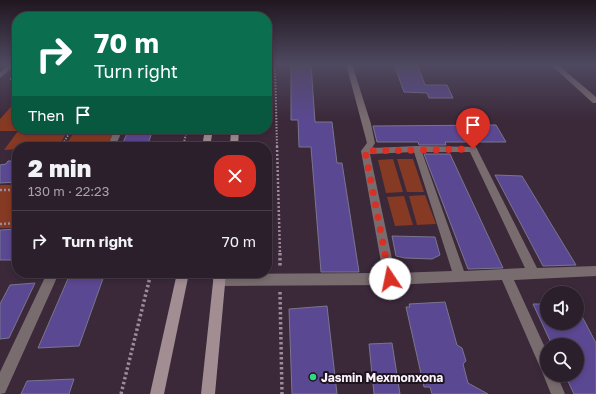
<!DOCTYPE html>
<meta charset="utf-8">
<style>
:root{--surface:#2c1f2c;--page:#342734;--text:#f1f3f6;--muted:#a6a2a9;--line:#483d48}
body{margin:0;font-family:"Golos Text",sans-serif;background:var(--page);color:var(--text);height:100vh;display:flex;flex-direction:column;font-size:15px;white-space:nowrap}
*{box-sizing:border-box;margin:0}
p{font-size:13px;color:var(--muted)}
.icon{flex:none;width:22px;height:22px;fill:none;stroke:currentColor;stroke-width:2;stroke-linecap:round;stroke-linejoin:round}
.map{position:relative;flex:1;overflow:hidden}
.panel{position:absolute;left:12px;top:142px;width:260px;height:136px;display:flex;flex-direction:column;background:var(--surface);border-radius:16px;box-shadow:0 2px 6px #0003,0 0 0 1px var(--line)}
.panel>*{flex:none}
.hud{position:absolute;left:12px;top:12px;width:260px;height:122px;border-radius:16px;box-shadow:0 2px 6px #0003,0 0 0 1px var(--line);background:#0b6e4f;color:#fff;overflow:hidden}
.buttons{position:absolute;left:540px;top:286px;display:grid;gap:8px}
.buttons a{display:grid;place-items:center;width:44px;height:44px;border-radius:50%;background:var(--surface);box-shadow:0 2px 6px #0003,0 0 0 1px var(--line);font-size:20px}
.pin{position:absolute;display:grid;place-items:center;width:34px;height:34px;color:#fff;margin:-41px -17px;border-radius:50% 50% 50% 0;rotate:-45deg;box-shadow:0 0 4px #0007}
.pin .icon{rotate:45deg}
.me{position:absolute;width:44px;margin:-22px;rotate:349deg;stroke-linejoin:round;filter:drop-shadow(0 0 3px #0008)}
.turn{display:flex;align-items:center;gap:14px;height:84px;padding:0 16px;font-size:18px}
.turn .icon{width:52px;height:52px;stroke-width:2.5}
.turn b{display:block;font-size:28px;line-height:34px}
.then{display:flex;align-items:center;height:38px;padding:0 16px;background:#0003;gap:8px;font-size:15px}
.round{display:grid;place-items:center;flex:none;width:42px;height:42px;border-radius:16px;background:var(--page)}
.summary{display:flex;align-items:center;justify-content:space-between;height:68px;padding:0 16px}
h1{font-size:24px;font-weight:800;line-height:30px}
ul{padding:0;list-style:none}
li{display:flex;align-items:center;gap:12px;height:60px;padding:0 16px;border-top:1px solid var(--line)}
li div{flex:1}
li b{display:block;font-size:15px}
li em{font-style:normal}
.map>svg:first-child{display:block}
.green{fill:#863923}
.building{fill:#5b4892;stroke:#79758e}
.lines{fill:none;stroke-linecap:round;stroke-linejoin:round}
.path-far2{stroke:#9b8c9a;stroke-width:2;stroke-dasharray:1.5 1.5;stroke-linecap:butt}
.path-far1{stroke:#9b8c9a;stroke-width:2.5;stroke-dasharray:2 2;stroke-linecap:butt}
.path{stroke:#9b8c9a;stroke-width:3.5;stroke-dasharray:2.5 2.5;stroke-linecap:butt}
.street{fill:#796c6f;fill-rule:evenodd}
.secondary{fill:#a18d92;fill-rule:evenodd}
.route{stroke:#d93025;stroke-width:7;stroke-dasharray:0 12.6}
.poi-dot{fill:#32d882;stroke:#1d151d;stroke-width:1.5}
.labels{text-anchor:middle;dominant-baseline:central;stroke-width:4;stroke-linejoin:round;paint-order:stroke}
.near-poi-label{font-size:12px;font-weight:bold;fill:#fcf1fc;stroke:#1d151d;text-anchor:start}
</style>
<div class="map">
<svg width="596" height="394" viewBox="0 0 596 394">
<rect width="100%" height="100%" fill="#3b293a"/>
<g class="green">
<polygon points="16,101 17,101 17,129 69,129 58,147 17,147 17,149 4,150 18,131 0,131 0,119"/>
<polygon points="76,129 116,129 107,145 65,146"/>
<polygon points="393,159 403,192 386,193 378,160"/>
<polygon points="397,159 413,159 424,192 407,192"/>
<rect x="0" y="185" width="17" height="43"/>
<polygon points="425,195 436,224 417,225 409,196"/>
<polygon points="404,196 413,225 395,226 387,197"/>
</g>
<g class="building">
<polygon points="291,64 311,64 315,122 332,122 337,163 342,163 359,272 321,272 311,147 299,147 298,120 291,120"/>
<polygon points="394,64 417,64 425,85 447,85 453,98 429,98 427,93 404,92"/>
<polygon points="496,125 506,142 445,142 446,145 419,145 418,142 377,142 373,126"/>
<polygon points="129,129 153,129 147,147 121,147"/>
<polygon points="424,154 450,154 503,268 468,269"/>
<polygon points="8,161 17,161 17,182 0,183 0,165 6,164"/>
<polygon points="495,175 522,176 576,265 543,266"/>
<polygon points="17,229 17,255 14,256 12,260 0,260 0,230"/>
<polygon points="392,236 435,237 440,255 432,259 405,258 396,256"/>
<polygon points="105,273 79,346 38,348 70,274"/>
<polygon points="35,283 9,338 0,339 0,304 10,285"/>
<polygon points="445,302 457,345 462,348 466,361 463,364 468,383 488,394 432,394 430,387 424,387 406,307 410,307 409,304"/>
<polygon points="533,304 547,304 547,323 577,323 577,307 596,343 596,394 574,394 565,375 577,375 577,345 552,345"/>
<polygon points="327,306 337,394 292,394 289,309"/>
<polygon points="392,343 400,394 374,394 369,344"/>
<polygon points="74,379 69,394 21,394 27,381"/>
</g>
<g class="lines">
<g class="path-far2">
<polyline points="275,64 277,147"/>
<polyline points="10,79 17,79"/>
<polyline points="61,147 72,129"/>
<polyline points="183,147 187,129"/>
</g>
<g class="path-far1">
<polyline points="277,146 280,254"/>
<polyline points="0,190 17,190"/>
<polyline points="0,224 17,223"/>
</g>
<g class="path">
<polyline points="280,253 280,267"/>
<polyline points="280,292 282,394"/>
<polyline points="121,394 151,273"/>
</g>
<g class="street">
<polygon points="9,64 16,64 0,78 0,72"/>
<path d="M346 64H352L371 124 375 143 372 148 417 146 476 147 537 268 596 266V276L514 280 547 352V375H557L565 394H551L543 374 502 280 390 285 219 286 215 284 213 280 215 276 219 274 383 273 361 151 367 143ZM414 152 452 271 395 273 370 154ZM422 152H470L525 268 464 271Z"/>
<polygon points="550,64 557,64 596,97 596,103 593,103"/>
<polygon points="115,129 123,129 115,147 107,147"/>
<polygon points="47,273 59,273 5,393 0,394 0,372"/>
</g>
<g class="secondary">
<polygon points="205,129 213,129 210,147 202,147"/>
<polygon points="231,129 239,129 238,147 230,147"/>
<polygon points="177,273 189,273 164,394 150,394"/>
<polygon points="214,273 226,273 215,394 201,394"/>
</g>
</g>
<linearGradient id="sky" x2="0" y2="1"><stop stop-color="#201720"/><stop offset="0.54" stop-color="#4f4960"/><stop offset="1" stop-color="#4f4960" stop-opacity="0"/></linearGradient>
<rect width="596" height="119" fill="url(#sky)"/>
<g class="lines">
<polyline class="route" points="390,279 365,151 473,149"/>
</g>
<circle class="poi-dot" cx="313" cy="377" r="4"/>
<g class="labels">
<g class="near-poi-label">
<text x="321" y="377">Jasmin Mexmonxona</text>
</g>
</g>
</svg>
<div class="buttons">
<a><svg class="icon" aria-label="sound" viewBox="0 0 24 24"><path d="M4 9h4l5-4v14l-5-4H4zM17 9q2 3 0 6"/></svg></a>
<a><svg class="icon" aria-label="search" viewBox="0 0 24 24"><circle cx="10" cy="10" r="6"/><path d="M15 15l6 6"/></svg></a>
</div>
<div class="pin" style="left:473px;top:149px;background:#d93025"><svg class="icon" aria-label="arrive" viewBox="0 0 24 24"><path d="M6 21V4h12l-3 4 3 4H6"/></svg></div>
<svg class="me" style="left:390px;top:279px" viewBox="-20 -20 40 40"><circle r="19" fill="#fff"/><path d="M0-13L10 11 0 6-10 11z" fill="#d93025"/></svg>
<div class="hud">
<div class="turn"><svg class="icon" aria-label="right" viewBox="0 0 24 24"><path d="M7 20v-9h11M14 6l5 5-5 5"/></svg><div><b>70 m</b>Turn right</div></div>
<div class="then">Then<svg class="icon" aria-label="arrive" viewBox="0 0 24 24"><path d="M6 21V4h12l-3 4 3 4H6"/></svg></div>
</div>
<section class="panel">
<div class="summary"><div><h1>2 min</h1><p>130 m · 22:23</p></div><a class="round" style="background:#d93025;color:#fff"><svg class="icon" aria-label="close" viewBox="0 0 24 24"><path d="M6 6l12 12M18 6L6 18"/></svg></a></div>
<ul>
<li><svg class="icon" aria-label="right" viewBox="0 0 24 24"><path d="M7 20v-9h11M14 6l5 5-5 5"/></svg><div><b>Turn right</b></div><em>70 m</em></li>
</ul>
</section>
</div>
